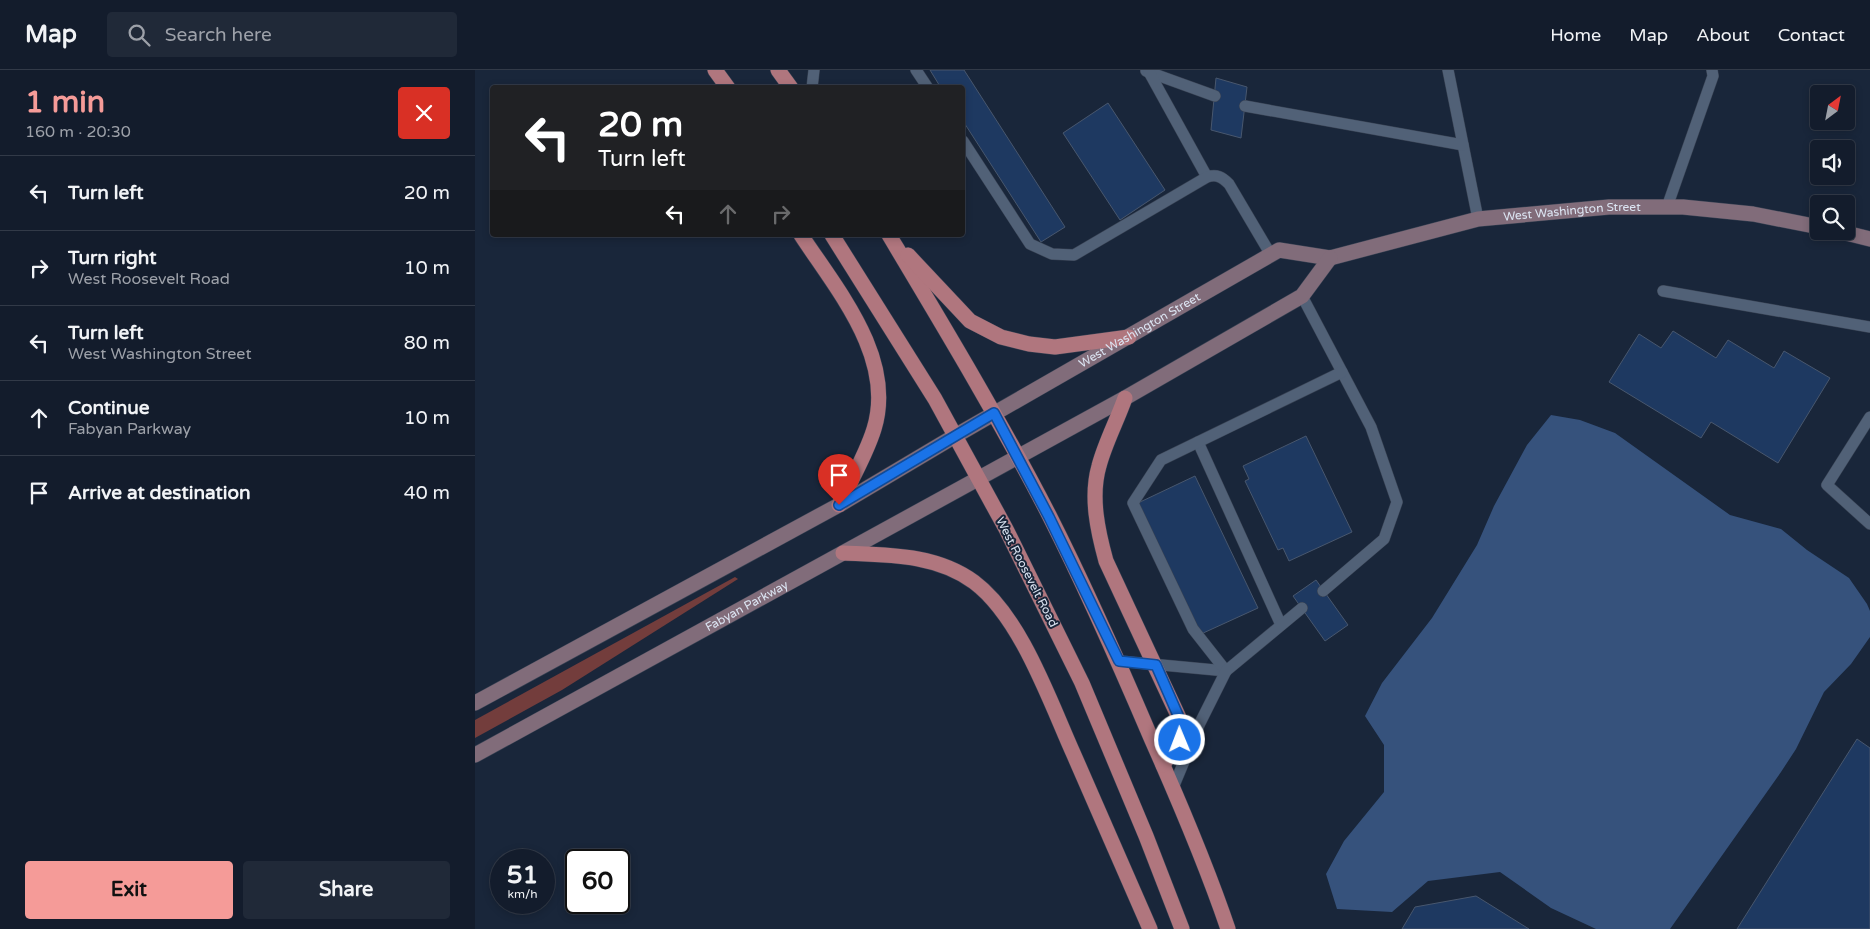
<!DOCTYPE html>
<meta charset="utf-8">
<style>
:root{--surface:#131c2c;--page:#202938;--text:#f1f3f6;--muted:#9da1a9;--line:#323a48;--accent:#f59b98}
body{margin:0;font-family:"Varela Round",sans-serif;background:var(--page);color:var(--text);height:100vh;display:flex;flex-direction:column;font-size:19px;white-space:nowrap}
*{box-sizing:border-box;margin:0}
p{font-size:16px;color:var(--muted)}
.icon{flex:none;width:28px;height:28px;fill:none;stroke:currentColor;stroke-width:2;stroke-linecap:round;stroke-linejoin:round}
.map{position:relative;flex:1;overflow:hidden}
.drawer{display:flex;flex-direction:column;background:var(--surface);width:475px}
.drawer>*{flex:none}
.banner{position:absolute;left:15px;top:15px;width:475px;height:152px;border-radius:5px;box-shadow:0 2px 8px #0003,0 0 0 1px var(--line);background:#202124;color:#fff;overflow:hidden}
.needle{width:32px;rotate:32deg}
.tools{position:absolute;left:1335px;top:15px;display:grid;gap:10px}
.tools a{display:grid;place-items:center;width:45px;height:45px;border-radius:5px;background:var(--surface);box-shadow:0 2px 8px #0003,0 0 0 1px var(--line);font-size:25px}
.speed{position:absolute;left:15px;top:779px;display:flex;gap:10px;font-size:25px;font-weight:700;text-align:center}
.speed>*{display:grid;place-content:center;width:65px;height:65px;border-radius:50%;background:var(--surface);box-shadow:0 2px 8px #0003,0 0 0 1px var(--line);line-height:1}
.speed small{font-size:12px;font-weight:400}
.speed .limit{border:2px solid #111;border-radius:8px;background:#fff;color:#111}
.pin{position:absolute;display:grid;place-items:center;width:42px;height:42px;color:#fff;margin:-51px -21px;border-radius:50% 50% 50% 0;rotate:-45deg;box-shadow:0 0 5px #0007}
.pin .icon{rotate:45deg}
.me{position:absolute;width:55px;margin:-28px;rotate:359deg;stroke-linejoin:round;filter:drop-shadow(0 0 4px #0008)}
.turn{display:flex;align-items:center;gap:18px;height:105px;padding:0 25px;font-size:22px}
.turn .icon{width:65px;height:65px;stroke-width:2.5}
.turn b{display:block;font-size:35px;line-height:42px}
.lanes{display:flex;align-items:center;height:48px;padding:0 25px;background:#0003;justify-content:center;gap:25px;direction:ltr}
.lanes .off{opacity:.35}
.round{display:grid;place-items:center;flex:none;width:52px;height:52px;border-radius:5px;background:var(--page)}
.overview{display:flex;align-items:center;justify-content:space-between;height:85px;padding:0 25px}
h1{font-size:30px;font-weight:700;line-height:38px;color:var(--accent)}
.primary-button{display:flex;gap:10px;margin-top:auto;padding:10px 25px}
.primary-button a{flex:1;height:58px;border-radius:5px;background:var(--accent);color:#111;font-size:20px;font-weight:700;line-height:58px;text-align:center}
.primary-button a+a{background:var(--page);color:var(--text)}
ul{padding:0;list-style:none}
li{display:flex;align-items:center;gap:15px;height:75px;padding:0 25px;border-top:1px solid var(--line)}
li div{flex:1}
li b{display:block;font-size:19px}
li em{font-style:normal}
header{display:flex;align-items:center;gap:30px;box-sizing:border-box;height:70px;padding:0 25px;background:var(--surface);border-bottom:1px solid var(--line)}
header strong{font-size:24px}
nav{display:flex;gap:28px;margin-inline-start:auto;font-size:18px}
.search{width:350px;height:45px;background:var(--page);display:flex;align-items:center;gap:12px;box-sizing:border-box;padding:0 18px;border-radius:5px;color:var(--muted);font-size:19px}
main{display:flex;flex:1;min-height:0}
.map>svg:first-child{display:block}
.green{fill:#733d3c}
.water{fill:#36527c}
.building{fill:#1e3961;stroke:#48576e}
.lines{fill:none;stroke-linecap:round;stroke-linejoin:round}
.lane-casing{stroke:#384253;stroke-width:12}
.secondary-casing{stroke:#384253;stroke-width:16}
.primary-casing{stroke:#384253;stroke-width:16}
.lane{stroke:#516177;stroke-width:11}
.secondary{stroke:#816c7a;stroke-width:15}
.primary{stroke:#b0767e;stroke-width:15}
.route-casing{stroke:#114b97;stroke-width:12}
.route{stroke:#1a73e8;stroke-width:9}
.labels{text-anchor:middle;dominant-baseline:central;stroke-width:4;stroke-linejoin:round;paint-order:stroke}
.street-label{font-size:12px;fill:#dce5f3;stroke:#19263a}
</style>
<header>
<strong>Map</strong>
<div class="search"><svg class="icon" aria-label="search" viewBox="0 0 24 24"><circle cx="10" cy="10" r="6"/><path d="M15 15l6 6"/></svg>Search here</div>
<nav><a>Home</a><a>Map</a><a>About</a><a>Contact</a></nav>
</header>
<main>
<section class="drawer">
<div class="overview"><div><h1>1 min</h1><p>160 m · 20:30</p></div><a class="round" style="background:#d93025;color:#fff"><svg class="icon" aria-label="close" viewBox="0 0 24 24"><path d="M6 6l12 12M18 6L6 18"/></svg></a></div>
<ul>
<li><svg class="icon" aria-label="left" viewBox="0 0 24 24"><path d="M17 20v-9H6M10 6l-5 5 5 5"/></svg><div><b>Turn left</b></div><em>20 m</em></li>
<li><svg class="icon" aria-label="right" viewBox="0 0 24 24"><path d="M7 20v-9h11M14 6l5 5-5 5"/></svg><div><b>Turn right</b><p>West Roosevelt Road</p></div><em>10 m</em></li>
<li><svg class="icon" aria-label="left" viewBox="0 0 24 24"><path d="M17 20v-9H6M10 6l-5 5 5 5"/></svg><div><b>Turn left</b><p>West Washington Street</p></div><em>80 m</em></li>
<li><svg class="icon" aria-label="ahead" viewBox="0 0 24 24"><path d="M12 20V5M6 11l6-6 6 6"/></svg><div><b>Continue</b><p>Fabyan Parkway</p></div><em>10 m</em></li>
<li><svg class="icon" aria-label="arrive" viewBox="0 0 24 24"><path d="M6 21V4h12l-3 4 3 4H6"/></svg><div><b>Arrive at destination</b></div><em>40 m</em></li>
</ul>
<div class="primary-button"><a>Exit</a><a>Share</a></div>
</section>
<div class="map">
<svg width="1395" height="859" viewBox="0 0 1395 859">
<rect width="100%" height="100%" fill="#19263a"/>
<polygon class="green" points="260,507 263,509 87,620 0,668 0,650"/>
<polygon class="water" points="1076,345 1105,350 1140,363 1255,445 1306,459 1332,480 1374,508 1392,534 1395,541 1395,567 1376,594 1349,622 1321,679 1306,702 1195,859 1121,859 1076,838 1025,802 953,811 917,842 862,839 851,804 869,771 909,722 909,675 890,646 907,613 957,548 1002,475 1019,436 1052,375"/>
<g class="building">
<polygon points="455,0 489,0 590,157 566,172 488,51 488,18 466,18"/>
<polygon points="741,8 772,17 766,68 736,60"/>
<polygon points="633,33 690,120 645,150 588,63"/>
<polygon points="1198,261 1241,288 1253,270 1299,298 1309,281 1355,308 1303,393 1236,352 1226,368 1134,312 1164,264 1186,278"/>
<polygon points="831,366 877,462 814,491 808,478 803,480 770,411 774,409 768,396"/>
<polygon points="720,406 783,538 726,564 663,433"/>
<polygon points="841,510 873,555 850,571 818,526"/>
<polygon points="1382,669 1395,678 1395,859 1262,859"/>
<polygon points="1001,826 1054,859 927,859 940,837"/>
</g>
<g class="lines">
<g class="lane-casing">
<g id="lane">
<polyline points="441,0 453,18"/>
<polyline points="973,0 1003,149"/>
<polyline points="671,1 740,26"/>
<polyline points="674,2 732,107"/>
<polyline points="337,18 339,0"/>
<polyline points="770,36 988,75"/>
<path d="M488 71 555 174 577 184 599 185 732 107C742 104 747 107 754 114L796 185"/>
<polyline points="1192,137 1238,6 1237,0"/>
<polyline points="1188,221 1395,257"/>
<polyline points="827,226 896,357 922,432 909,469 848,521"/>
<polyline points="1395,347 1352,415 1395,454"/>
<polyline points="723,372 806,555"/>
<polyline points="644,591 751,601"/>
<polyline points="751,601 718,559 658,433 686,390 867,302"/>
<polyline points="698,718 725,653 751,601 827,538"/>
</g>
</g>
<g class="secondary-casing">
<g id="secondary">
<polyline points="1363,161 1395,169"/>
<path id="s1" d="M0 633 364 435 480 366 804 180 855 188 1003 149 1134 137H1208L1278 144 1344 157"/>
<path id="s2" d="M0 685 650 328 827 226 855 188"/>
</g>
</g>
<g class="primary-casing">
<g id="primary">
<polyline points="240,0 253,18"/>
<polyline points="303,0 316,18"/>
<path d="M326 165C362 220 421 288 399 359 391 385 376 410 364 435"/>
<polyline points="357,165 460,329 531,459 607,613 671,766 707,859"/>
<path d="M414 165C469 257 525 350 574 445 611 518 644 593 676 668 704 731 731 794 753 859"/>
<polyline points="433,185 495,251 526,267 554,274 580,277 654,267"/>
<path d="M650 328C642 351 630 373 624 396 615 427 623 462 631 491L706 652C709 669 697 681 688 695"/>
<path d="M368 483C413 485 461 484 499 512 546 547 575 632 599 685 624 743 650 801 675 859"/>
</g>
</g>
<use href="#lane" class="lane"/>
<use href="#secondary" class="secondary"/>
<use href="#primary" class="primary"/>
</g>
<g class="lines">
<g class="route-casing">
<polyline id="route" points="364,435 519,343 574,447 644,591 681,595 706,652 708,661 705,670"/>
</g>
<use href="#route" class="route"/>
</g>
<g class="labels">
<g class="street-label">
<text stroke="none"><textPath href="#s1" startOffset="1222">West Washington Street</textPath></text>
<text stroke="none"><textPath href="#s1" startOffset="762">West Washington Street</textPath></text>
<text transform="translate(552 502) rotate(63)">West Roosevelt Road</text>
<text stroke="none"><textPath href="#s2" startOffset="310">Fabyan Parkway</textPath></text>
</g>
</g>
</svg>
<div class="tools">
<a><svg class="needle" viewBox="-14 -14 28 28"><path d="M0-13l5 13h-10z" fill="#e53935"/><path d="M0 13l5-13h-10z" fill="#9da1a9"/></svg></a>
<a><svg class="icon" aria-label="sound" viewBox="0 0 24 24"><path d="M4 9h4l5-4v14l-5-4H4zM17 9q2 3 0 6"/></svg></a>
<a><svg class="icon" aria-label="search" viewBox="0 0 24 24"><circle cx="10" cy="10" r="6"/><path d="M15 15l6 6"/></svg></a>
</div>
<div class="speed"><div>51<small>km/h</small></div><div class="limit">60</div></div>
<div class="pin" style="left:364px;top:435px;background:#d93025"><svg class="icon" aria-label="arrive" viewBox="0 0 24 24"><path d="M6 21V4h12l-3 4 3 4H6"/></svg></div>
<svg class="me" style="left:705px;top:670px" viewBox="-20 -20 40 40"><circle r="17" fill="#1a73e8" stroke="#fff" stroke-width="3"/><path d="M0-11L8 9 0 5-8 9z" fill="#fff"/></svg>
<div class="banner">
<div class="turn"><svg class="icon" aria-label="left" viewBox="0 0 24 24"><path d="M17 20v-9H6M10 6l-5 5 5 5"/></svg><div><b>20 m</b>Turn left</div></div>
<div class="lanes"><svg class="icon" aria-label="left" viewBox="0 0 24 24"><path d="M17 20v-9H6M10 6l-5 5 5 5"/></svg><svg class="icon off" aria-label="ahead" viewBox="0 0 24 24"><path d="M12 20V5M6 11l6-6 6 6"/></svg><svg class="icon off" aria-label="right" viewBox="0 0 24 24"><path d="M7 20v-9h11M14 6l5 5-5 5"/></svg></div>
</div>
</div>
</main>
